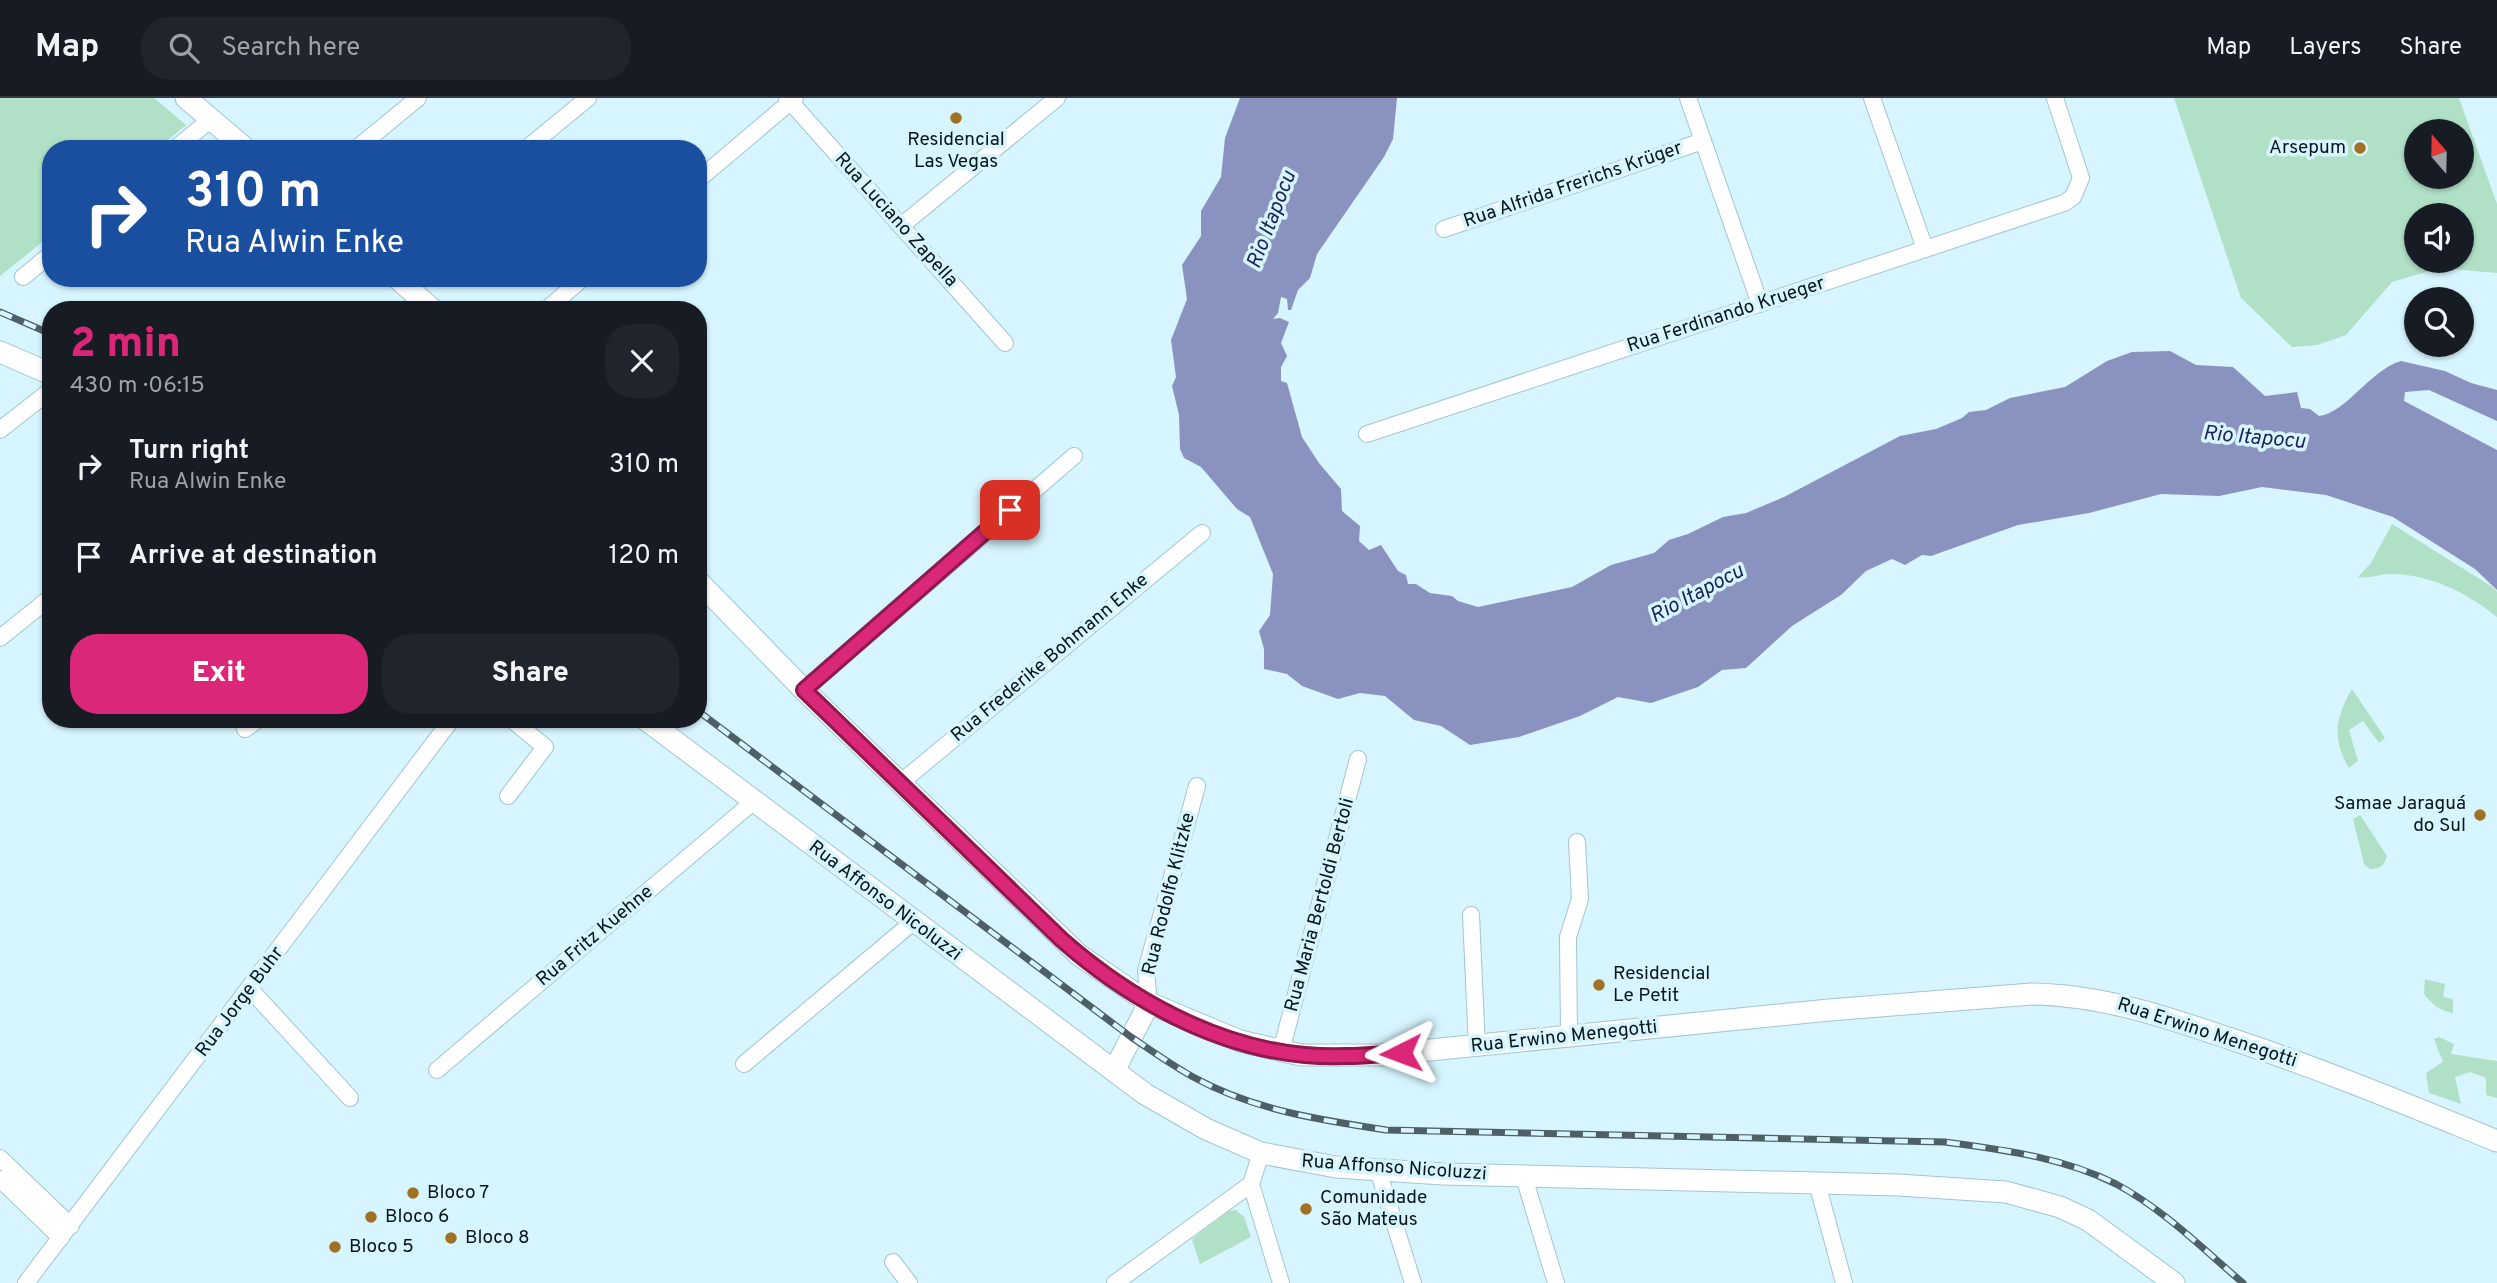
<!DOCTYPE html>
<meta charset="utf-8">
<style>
:root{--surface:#171b24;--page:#20242c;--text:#f1f3f6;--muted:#9ea1a6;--line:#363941;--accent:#db2777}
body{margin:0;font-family:Overpass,sans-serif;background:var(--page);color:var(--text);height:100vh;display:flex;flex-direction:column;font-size:26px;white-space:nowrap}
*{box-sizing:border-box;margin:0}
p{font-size:23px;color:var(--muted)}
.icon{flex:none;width:38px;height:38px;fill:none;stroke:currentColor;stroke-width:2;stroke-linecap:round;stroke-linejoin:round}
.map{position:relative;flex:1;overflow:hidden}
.drawer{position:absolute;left:42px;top:203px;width:665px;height:427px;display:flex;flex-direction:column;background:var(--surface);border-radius:28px;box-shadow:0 2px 5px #0004}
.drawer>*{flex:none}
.hud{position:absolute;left:42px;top:42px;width:665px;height:147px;border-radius:28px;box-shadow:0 2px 5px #0004;background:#1a4fa0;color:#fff;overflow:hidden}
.needle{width:46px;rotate:340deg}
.tools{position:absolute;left:2404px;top:21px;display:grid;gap:14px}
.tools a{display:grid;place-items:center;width:70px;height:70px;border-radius:50%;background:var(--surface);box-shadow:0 2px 5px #0004;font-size:35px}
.pin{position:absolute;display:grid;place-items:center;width:60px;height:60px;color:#fff;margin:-30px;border-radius:14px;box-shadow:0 4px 10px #0006}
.me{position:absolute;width:77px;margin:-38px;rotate:267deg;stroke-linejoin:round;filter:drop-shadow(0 0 5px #0008)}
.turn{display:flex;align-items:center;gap:24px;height:147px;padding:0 28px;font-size:32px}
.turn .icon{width:91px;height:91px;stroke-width:2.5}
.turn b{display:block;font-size:49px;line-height:60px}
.round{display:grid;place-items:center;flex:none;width:74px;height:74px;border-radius:28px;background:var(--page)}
.head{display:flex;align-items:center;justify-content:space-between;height:119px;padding:0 28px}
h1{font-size:42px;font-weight:800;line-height:52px;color:var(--accent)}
.action{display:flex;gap:14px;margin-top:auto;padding:14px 28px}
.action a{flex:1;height:80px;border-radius:28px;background:var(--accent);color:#fff;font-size:28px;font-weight:800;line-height:80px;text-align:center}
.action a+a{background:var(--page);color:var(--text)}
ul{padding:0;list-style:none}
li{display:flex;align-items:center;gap:21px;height:91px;padding:0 28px}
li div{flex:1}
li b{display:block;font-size:26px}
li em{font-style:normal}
header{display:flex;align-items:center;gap:42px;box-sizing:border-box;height:98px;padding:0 35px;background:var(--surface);border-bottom:2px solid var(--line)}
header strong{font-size:33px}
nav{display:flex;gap:38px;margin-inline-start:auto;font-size:24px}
.search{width:490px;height:63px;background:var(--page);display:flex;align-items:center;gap:18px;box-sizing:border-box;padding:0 24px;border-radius:28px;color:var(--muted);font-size:26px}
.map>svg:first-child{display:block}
.green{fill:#b0e0c6;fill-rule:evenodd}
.water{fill:#8a93bf}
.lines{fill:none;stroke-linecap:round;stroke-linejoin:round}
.street-casing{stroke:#a2c5d0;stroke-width:18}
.secondary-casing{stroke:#a2c5d0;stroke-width:23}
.street{stroke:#fff;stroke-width:16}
.secondary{stroke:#fff;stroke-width:21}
.rail-casing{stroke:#4e6066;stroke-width:7}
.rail{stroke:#d7f5fe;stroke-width:4.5;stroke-dasharray:13;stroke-linecap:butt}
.route-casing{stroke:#8e194d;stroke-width:18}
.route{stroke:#db2777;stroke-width:12}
.poi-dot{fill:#a07023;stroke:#d7f5fe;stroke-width:2.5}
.labels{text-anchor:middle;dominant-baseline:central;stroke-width:7;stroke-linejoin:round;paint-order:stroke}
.poi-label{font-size:19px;fill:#081519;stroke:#d7f5fe;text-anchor:start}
.street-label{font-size:19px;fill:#081519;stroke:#d7f5fe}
.water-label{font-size:21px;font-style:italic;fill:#1e2258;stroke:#d7f5fe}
</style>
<header>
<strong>Map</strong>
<div class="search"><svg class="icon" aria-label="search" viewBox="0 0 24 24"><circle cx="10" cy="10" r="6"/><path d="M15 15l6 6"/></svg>Search here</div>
<nav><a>Map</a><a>Layers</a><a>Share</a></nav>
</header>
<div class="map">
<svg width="2497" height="1185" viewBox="0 0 2497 1185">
<rect width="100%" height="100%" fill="#d7f5fe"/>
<g class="green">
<polygon points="0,0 154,0 186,27 157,51 51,51 51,137 0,178"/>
<path d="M2174 0H2459L2497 106V175L2440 170 2392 184 2346 237 2317 247 2292 249 2241 200ZM2417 33H2462V79H2417ZM2417 117H2462V163H2417Z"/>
<path d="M2392 426 2494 490 2497 494V519C2468 495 2429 476 2391 476 2380 476 2370 481 2358 479L2371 465Z"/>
<path d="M2352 591 2385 640 2379 645 2363 623 2349 632 2358 663 2349 670C2332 641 2335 620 2352 591Z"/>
<path d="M2360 717 2387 758C2384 768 2380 771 2370 771L2364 766 2353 721Z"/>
<path d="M2425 881 2445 886 2443 899 2453 901V915C2440 913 2433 907 2424 896Z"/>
<polygon points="2439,939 2454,946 2451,956 2497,963 2497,1000 2486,997 2486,980 2470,974 2455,979 2461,1006 2429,995 2426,975 2443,964 2434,941"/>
<polygon points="1236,1112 1244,1119 1251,1139 1200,1166 1192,1141 1229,1113"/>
</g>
<path class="water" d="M1240 0H1397L1393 41 1384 59 1317 156 1310 180 1298 192 1291 212H1288L1287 201 1281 199 1278 215 1273 221 1280 220 1289 224 1281 245 1287 258 1281 269V283L1287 285 1302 339 1319 365 1341 391 1342 413 1360 428 1359 443 1369 452 1381 447 1398 473 1406 477 1408 486H1416L1430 495 1452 498 1458 503 1478 509 1572 489 1611 467 1654 455 1669 442 1688 436 1723 419 1746 415 1784 399 1900 338 1936 331 1962 320 1969 314 1986 312 2010 300 2065 289 2107 263 2132 254 2170 253 2196 267 2233 269 2265 298 2297 294 2301 310 2310 311 2319 318C2346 315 2370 272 2401 263L2445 273 2471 285 2497 292V323L2429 292 2405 294 2404 303 2497 352V492L2475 471 2393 419 2326 397 2262 389 2219 398 2161 396 2089 415 2018 427 1931 458 1922 457 1905 467 1892 461 1866 473 1841 497 1792 528 1746 570 1722 572 1698 589 1651 605 1618 599 1580 618 1519 639 1470 647 1441 628 1414 622 1385 598 1360 595 1338 601 1302 588 1287 576 1264 571V551L1259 533 1270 517 1273 476 1250 419 1237 411 1201 369 1184 360 1180 351 1179 317 1172 288 1176 279 1171 242 1187 201 1182 167 1201 138V113L1221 79 1225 40Z"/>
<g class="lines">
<g class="street-casing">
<g id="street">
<polyline points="787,0 1005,245"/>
<polyline points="1688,0 1760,206"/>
<polyline points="1872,0 1925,151"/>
<polyline points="175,51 211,21"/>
<polyline points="356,51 418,0"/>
<polyline points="526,51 588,0"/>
<polyline points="698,82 795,0"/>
<polyline points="901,128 1057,0"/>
<polyline points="1444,131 1703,43"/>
<polyline points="23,179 51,156"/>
<polyline points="546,212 583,180"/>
<polyline points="0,332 51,292"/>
<polyline points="1367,336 2064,105 2073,99 2081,80 2055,0"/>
<polyline points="0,540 51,499"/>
<polyline points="804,592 1074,358"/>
<polyline points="245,631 259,621"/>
<polyline points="899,686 1202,435"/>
<polyline points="508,698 545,649 511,621"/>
<polyline points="1471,817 1477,948"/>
<polyline points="250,891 350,1000"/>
<polyline points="1149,905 1146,873 1197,688"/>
<polyline points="1569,938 1568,839 1580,801 1577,744"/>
<polyline points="1281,953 1358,661"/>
<polyline points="744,966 913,824"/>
<polyline points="437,972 753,704"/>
<polyline points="0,1060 71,1128"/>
<polyline points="1378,1072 1413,1185"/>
<polyline points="1524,1079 1556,1185"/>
<polyline points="0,1081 61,1140"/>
<polyline points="1817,1085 1844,1185"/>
<polyline points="1251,1086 1281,1185"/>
<polyline points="893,1164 909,1185"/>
<polyline points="26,1185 452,621"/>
<polyline points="1115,1185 1251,1086 1261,1055"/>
</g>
</g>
<g class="secondary-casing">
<g id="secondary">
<polyline points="186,0 246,51"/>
<polyline points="397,180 433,212"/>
<polyline points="0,254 51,276"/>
<path d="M698 483 804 592 1079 857 1149 905 1240 943 1301 957H1380L1829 912 2032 896C2101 897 2163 918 2228 940 2319 970 2408 1007 2497 1043"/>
<polyline points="645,621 1145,996 1206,1031 1261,1055 1336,1069 1443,1076 1898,1087 2006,1094 2060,1109 2088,1122 2174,1185"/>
<polyline points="1114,973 1149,905"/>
</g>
</g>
<use href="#street" class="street"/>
<use href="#secondary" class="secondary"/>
<g class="rail-casing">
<g id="rail">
<polyline points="0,214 51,236"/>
<path d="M698 613 1131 939C1152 953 1173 968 1195 980 1254 1012 1320 1022 1386 1032L1945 1044C2004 1052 2062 1059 2116 1086 2163 1111 2203 1151 2243 1185"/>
</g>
</g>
<use href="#rail" class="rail"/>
</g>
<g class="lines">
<g class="route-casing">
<path id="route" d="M1010 412 804 592 1062 842C1129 901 1215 949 1305 957 1337 960 1369 957 1401 955"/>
</g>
<use href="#route" class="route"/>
</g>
<g class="poi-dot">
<circle cx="956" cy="20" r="7"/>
<circle cx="2360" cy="50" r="7"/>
<circle cx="2480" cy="717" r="7"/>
<circle cx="1599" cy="887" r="7"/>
<circle cx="413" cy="1095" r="7"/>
<circle cx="1306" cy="1111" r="7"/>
<circle cx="371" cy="1119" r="7"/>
<circle cx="451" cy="1140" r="7"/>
<circle cx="335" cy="1149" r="7"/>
</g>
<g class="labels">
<g class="poi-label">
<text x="956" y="42" text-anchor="middle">Residencial<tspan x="956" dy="22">Las Vegas</tspan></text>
<text x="2346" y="50" text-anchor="end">Arsepum</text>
<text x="2466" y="706" text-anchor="end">Samae Jaraguá<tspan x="2466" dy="22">do Sul</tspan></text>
<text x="1613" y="876">Residencial<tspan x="1613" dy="22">Le Petit</tspan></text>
<text x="427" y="1095">Bloco 7</text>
<text x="1320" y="1100">Comunidade<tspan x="1320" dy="22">São Mateus</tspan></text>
<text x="385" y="1119">Bloco 6</text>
<text x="465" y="1140">Bloco 8</text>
<text x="349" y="1149">Bloco 5</text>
</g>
<g class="street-label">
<text transform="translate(1573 87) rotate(-19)">Rua Alfrida Frerichs Krüger</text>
<text transform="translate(896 122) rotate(48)">Rua Luciano Zapella</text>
<text transform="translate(1726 217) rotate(-18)">Rua Ferdinando Krueger</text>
<text transform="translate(1050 560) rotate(-40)">Rua Frederike Bohmann Enke</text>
<text transform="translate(1169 796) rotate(-76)">Rua Rodolfo Klitzke</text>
<text transform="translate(885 803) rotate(37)">Rua Affonso Nicoluzzi</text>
<text transform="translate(1320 807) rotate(-75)">Rua Maria Bertoldi Bertoli</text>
<text transform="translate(595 838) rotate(-40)">Rua Fritz Kuehne</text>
<text transform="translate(240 904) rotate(-53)">Rua Jorge Buhr</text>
<text transform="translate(2207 935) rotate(18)">Rua Erwino Menegotti</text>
<text transform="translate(1564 939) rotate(-6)">Rua Erwino Menegotti</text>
<text transform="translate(1394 1070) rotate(4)">Rua Affonso Nicoluzzi</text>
</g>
<g class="water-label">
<text transform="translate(1272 122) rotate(-69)">Rio Itapocu</text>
<text transform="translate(2254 340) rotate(5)">Rio Itapocu</text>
<text transform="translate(1697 496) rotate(-28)">Rio Itapocu</text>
</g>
</g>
</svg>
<div class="tools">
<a><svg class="needle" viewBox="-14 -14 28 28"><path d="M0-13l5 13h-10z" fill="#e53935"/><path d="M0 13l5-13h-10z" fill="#9ea1a6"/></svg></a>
<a><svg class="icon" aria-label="sound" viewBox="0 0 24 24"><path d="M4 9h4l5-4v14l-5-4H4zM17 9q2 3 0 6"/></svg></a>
<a><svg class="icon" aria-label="search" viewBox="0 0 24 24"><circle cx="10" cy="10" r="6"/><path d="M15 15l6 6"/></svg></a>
</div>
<div class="pin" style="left:1010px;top:412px;background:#d93025"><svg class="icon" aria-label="arrive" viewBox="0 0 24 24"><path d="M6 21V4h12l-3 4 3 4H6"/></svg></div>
<svg class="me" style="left:1401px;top:955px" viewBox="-20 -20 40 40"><path d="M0-17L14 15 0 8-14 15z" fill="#db2777" stroke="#fff" stroke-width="4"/></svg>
<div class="hud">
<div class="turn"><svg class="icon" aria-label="right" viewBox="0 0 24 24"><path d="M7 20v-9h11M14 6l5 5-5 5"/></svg><div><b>310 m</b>Rua Alwin Enke</div></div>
</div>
<section class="drawer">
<div class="head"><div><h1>2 min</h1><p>430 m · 06:15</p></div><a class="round"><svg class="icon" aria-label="close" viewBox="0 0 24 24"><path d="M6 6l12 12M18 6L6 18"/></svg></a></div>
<ul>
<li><svg class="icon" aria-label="right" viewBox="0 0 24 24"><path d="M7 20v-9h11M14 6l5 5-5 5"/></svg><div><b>Turn right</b><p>Rua Alwin Enke</p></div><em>310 m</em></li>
<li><svg class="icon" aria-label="arrive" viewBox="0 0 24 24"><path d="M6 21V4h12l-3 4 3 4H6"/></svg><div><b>Arrive at destination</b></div><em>120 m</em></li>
</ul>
<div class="action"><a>Exit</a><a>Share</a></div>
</section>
</div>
